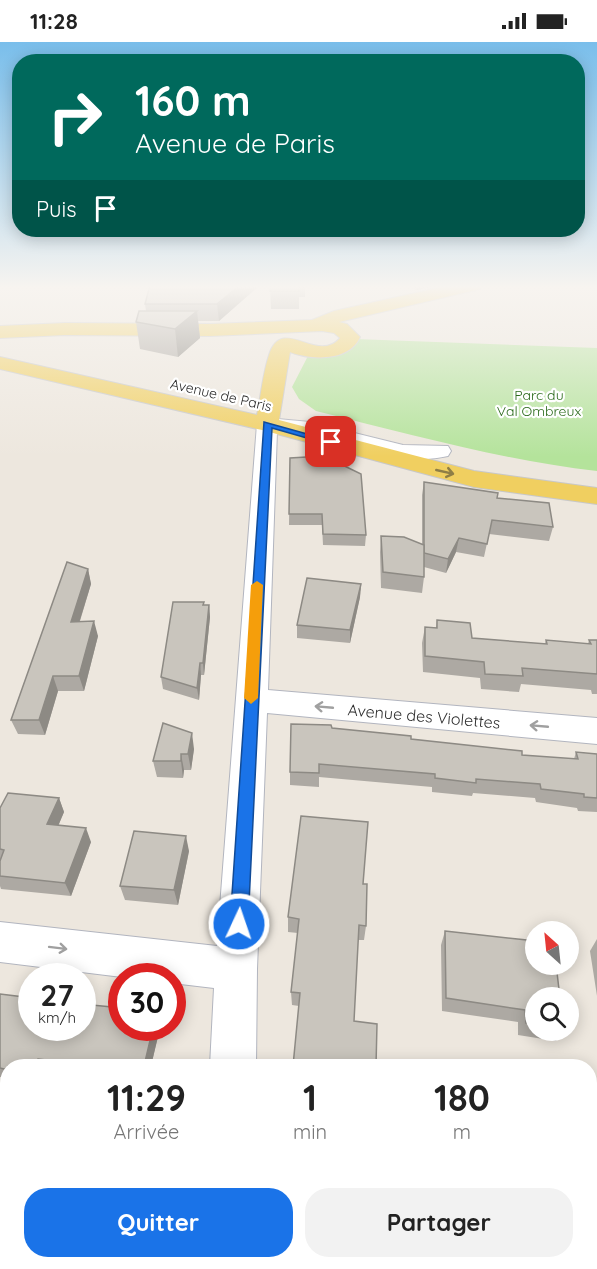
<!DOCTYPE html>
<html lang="fr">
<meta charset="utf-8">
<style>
:root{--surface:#fff;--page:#f2f2f2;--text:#222;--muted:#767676;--accent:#1a73e8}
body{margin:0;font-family:Quicksand,sans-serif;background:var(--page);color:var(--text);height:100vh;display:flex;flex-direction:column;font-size:22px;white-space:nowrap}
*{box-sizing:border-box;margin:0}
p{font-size:20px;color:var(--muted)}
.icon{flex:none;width:33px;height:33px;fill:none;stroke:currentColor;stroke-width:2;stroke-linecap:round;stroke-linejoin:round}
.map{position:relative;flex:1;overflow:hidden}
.panel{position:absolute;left:0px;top:1017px;width:597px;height:210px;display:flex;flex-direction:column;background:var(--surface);border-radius:24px 24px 0 0;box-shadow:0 3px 15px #0003}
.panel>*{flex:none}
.hud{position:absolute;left:12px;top:12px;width:573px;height:183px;border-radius:24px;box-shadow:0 3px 15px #0003;background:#00695c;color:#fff;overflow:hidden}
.needle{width:39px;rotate:333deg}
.controls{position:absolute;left:525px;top:879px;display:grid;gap:12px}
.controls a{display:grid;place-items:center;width:54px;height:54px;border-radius:50%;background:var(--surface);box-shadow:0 3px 15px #0003;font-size:30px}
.speed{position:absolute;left:18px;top:921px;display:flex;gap:12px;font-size:30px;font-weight:700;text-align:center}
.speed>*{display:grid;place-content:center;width:78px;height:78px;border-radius:50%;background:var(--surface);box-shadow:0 3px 15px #0003;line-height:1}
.speed small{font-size:15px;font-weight:400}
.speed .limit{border:9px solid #d22;background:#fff;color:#111}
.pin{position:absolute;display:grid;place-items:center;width:51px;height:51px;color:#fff;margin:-26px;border-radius:12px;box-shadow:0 3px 9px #0006}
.me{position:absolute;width:66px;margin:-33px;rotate:3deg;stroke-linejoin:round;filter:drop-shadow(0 0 4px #0008)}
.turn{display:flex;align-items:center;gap:21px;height:126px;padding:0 24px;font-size:27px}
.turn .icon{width:78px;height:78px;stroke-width:2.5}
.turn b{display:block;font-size:42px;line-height:51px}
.then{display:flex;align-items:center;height:57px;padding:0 24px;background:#0003;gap:12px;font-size:22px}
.eta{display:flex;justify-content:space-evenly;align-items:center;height:102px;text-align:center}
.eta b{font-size:36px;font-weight:700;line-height:42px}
.action{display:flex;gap:12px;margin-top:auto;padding:12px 24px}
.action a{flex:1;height:69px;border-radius:24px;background:var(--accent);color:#fff;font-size:24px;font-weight:700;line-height:69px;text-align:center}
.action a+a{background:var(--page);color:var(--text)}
.status{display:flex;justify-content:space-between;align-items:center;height:42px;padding:0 30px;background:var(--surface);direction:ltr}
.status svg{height:16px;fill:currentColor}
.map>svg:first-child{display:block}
.green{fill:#b4e39b}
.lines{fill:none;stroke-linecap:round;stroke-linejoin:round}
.minor-casing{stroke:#b2b5bf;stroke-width:2}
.primary-casing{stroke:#c8c8c8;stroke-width:2}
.minor{fill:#fff;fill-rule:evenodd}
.primary{fill:#f0cf60;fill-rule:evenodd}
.wall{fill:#ada9a3}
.shaded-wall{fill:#8d8a84}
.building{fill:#c9c5bd;stroke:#8d8a84;stroke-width:1.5}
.oneway{stroke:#8e7e46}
.oneway2{stroke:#a0a0a0}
.route{fill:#1a73e8;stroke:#114b97;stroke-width:1.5}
.slow{fill:#f59e0b}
.labels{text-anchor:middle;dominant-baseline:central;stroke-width:4.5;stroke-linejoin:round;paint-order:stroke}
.far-street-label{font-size:14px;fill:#2c2c2c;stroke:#fff}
.far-park-label{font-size:14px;fill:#2b6a1b;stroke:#fff}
.street-label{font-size:16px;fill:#2c2c2c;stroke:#fff}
</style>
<div class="status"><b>11:28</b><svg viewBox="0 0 49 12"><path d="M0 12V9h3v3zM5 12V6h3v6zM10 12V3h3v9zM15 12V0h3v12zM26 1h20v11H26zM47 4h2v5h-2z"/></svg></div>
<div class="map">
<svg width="597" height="1227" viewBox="0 0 597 1227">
<rect width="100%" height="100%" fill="#ede7de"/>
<path class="green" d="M355 297 597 306V429C502 418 409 392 316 369L299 357 292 345 309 312Z"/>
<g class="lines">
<g class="minor-casing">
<g id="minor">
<path d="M267 376 310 380 403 403 448 404 451 409 448 414C401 425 356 401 310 392 299 390 288 390 277 389L268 648 597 676V702L267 671 257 927 256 1024H210L214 946 172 941V934L122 935 0 920V880L217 904 257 382 260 378Z"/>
<polygon points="590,1134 597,1135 597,1187 590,1186"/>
<polygon points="197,1220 251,1220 250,1227 196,1227"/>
</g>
</g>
<g class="primary-casing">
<path id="primary" d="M451 243H482L480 247 339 280 347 282 360 295C349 320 311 318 290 310L279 378 474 429 597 446V462L474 445 262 388 0 327V315L257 373C261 353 263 331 269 313 282 272 317 323 340 296L334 291 322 289 210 294 65 293 0 296V284L65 281 210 282 312 278 334 269Z"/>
</g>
<use href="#minor" class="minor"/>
<use href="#primary" class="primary"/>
</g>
<g class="wall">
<polygon points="260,243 219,279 198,279 200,296 178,315 140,307 136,280 146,269 145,262"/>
<polygon points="270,243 305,243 305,255 299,255 299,267 271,267"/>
<polygon points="358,243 439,243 417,248 407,244 359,244"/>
<polygon points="290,416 366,493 365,504 323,503 322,483 289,483"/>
<polygon points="424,440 497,456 553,485 549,499 489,492 484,515 456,510 446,531 424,525 424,535 422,551 381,546 380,510 381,494 422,502 422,453"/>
<polygon points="88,527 91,542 80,579 98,594 84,649 58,649 45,693 18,692 11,678"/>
<polygon points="361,542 360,555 350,601 297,596 297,583"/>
<polygon points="204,563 209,563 210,575 204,633 201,633 199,658 163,647 161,635"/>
<polygon points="437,578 472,596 545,602 546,598 588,602 589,598 597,598 597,652 592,652 591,648 521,642 519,650 481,647 480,636 423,630 422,601 425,585 436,586"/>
<polygon points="332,686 522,713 574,717 576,710 597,712 597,770 578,769 577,766 536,760 535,756 473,751 472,754 432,750 432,745 319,735 319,745 290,743 290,730"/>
<polygon points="194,707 191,728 184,728 183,736 157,735 153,719"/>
<polygon points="59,756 64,770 58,784 91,800 71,854 1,847 0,844 0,766"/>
<polygon points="189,809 178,863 125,858 120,844"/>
<polygon points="363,842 366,884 364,898 358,898 354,979 299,964 292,963 291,950 298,891 288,890 288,875"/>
<polygon points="445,889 536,956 536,988 563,988 556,999 518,993 518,980 442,969 441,903"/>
<polygon points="597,897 597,954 590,909"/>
<polygon points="0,952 122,986 160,986 151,1024 8,1024 8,1036 0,1035"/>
<polygon points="89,1220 129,1220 127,1227"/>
<polygon points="402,1220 422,1220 473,1227 400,1227 400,1223"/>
</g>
<g class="shaded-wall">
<polygon points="240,243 260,243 219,279 217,262"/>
<polygon points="417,243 439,243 417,248"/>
<polygon points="197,269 200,296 178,315 175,287"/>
<polygon points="459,496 456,510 446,531 448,517"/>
<polygon points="88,527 91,542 75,594 71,580"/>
<polygon points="361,542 360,555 350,601 350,588"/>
<polygon points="209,563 210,575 204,633 203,621"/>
<polygon points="94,579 98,594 84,649 79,634"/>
<polygon points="200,621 201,633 199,658 197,646"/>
<polygon points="53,634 58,649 45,693 39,678"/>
<polygon points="192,691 194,707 191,728 188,712"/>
<polygon points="181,712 184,728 183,736 181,719"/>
<polygon points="59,756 64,770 53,796 47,782"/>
<polygon points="86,786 91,800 71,854 65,841"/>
<polygon points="186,794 189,809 178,863 174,848"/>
<polygon points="153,986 160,986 151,1024 144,1024"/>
<polygon points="38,1017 44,1024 36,1024"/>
<polygon points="122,1220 129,1220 127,1227 121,1222"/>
</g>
<g class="building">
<polygon points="150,243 240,243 217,262 145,262"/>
<polygon points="270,243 298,243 299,249 270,249"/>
<polygon points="139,269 197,269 175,287 136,280"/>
<polygon points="324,414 361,432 366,493 323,492 322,472 289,472 290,416"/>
<polygon points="424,440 498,451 497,456 549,461 553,485 492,478 487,502 459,496 448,517 424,511"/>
<polygon points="381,494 404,495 424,503 424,535 383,530"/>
<polygon points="67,520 88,527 71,580 94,579 79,634 53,634 39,678 11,678"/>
<polygon points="307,536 361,542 350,588 297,583"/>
<polygon points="173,560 204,560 203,563 209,563 203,621 200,621 197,646 161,635"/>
<polygon points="437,578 470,581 472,596 547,602 546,598 591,602 589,598 597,598 597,632 522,626 523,634 485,632 484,620 425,614 425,585 437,586"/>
<polygon points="163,681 192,691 188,712 181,712 181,719 153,719"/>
<polygon points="291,682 331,683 332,686 411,694 411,697 522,709 522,713 578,717 576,710 597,712 597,756 584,755 584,752 541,747 540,742 476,737 476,741 435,736 435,732 319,722 319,731 290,730"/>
<polygon points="8,751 59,756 47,782 86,786 65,841 0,834 0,819 4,808 0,807 0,766"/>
<polygon points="301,774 368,780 363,842 367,842 366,884 359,883 354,979 377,982 376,1024 293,1024 300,951 291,950 299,877 288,875"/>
<polygon points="134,789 186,794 174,848 120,844"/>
<polygon points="445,889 536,899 536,922 556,922 560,956 536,956 536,982 526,981 525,968 446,956"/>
<polygon points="0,952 32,956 32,986 82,986 82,962 122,966 122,986 153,986 144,1024 90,1024 91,1023 38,1017 36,1024 8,1024 8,1028 0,1026"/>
<polygon points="108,1220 122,1220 121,1222"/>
<rect x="289" y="1220" width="51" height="7"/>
<polygon points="404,1220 422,1220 473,1227 404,1227"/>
</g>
<defs><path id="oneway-shaft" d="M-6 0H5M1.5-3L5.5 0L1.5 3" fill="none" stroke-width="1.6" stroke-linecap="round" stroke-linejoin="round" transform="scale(1.5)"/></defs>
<use class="oneway" href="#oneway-shaft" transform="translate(445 430) rotate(13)"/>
<g class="oneway2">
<use href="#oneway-shaft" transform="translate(324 665) rotate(-175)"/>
<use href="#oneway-shaft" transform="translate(539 684) rotate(-175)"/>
<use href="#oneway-shaft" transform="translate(58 906) rotate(7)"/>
</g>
<linearGradient id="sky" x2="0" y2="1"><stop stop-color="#79beeb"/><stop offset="0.59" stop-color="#f7f4f0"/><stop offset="1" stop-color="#f7f4f0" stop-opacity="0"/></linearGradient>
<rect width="597" height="415" fill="url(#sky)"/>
<polygon class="route" points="264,380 336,400 331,403 272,386 248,882 245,888 239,891 232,888 230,882"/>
<polygon class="slow" points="257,539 263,543 258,656 251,662 244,656 251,543"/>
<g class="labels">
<g class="far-street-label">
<text transform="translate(221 353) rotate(13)">Avenue de Paris</text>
</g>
<g class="far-park-label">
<text x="539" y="353">Parc du<tspan x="539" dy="16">Val Ombreux</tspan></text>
</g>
<g class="street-label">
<text transform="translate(424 674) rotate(5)">Avenue des Violettes</text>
</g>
</g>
</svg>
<div class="controls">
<a><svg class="needle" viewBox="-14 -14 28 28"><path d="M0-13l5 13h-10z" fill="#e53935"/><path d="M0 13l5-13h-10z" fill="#767676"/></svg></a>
<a><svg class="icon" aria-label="search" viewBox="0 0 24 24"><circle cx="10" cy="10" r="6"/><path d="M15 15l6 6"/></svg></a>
</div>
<div class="speed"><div>27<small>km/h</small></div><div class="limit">30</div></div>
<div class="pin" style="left:331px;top:400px;background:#d93025"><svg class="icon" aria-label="arrive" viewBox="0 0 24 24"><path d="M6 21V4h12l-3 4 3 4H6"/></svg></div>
<svg class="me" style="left:239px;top:882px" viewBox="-20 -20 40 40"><circle r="17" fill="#1a73e8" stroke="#fff" stroke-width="3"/><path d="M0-11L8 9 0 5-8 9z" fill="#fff"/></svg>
<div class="hud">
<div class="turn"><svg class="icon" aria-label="right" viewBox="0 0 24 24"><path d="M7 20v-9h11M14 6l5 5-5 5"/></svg><div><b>160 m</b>Avenue de Paris</div></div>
<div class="then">Puis<svg class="icon" aria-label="arrive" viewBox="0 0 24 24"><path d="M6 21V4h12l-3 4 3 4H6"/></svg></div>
</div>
<section class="panel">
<div class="eta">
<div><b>11:29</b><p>Arrivée</p></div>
<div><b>1</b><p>min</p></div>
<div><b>180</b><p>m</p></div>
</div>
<div class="action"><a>Quitter</a><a>Partager</a></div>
</section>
</div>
